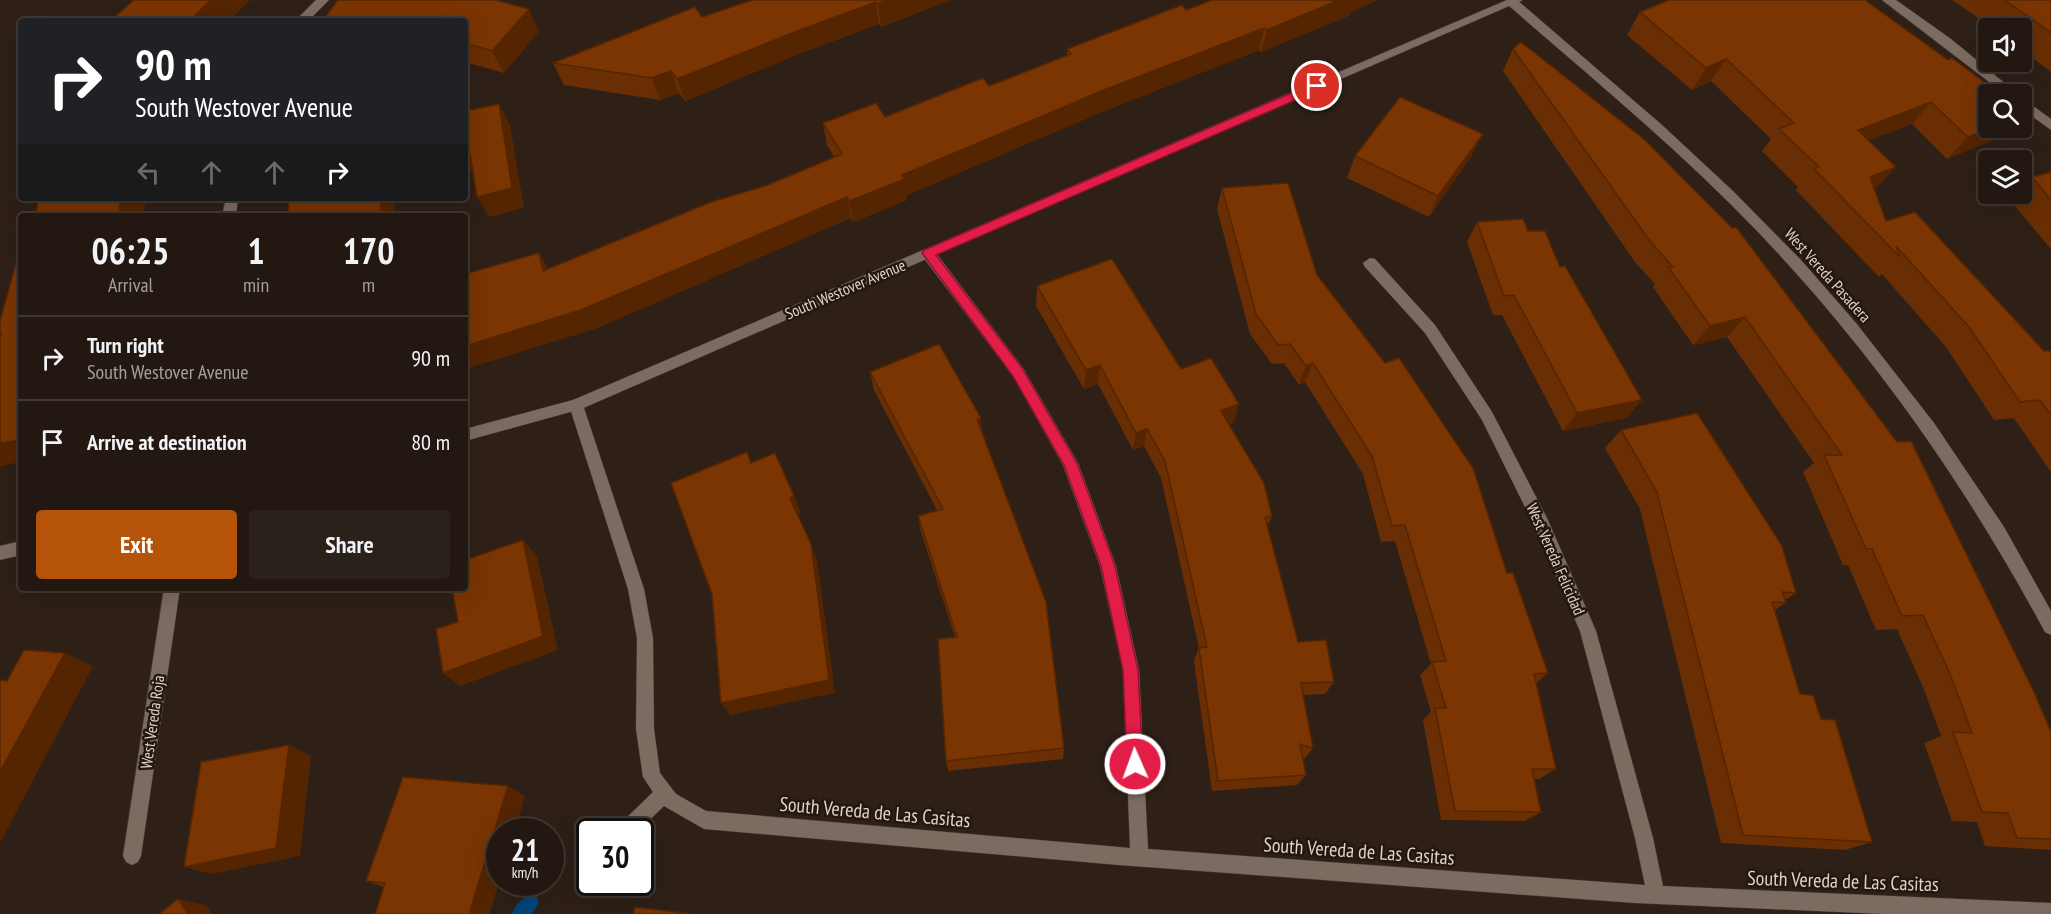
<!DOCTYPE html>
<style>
:root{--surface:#221811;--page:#2a211a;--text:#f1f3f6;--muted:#a2a09f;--line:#3f3731;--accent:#b45309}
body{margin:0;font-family:"PT Sans Narrow",sans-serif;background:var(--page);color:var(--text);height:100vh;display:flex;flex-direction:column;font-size:22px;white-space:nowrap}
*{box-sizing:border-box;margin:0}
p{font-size:20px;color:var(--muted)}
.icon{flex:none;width:33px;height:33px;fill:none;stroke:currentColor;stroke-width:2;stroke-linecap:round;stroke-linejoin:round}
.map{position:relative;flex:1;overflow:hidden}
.drawer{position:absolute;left:18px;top:213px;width:450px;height:378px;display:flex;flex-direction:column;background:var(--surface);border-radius:6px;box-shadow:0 6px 24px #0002,0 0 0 2px var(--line)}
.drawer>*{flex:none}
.hud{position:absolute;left:18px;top:18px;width:450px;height:183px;border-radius:6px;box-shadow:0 6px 24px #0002,0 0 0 2px var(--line);background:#202124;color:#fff;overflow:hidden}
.fabs{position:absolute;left:1978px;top:18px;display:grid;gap:12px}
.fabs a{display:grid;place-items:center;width:54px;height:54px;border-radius:6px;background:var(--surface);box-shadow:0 6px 24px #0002,0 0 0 2px var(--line);font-size:30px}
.speed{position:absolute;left:486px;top:818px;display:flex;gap:12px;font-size:30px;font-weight:700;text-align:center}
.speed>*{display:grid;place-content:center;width:78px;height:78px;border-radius:50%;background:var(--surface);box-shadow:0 6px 24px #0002,0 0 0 2px var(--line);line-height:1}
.speed small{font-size:15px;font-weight:400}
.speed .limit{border:3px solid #111;border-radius:9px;background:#fff;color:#111}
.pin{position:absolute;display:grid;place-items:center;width:51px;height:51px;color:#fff;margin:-26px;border:3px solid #fff;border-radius:50%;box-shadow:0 2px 6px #0007}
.me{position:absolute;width:66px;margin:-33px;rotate:358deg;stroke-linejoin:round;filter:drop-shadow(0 0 4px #0008)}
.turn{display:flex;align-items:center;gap:21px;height:126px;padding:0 18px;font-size:27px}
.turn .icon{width:78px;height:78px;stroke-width:2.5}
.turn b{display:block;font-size:42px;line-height:51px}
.lanes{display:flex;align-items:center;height:57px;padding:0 18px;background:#0003;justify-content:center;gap:30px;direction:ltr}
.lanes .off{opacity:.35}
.eta{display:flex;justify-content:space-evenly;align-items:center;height:102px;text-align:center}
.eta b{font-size:36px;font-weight:800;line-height:42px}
.primary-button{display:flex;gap:12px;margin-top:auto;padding:12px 18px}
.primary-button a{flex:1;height:69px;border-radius:6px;background:var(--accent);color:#fff;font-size:24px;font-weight:800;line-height:69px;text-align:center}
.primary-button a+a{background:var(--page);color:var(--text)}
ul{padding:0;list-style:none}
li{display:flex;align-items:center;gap:18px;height:84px;padding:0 18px;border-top:2px solid var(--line)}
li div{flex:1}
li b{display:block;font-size:22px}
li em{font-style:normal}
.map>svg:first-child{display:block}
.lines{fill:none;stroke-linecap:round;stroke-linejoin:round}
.stream{fill:#01457c;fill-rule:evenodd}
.minor-casing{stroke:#463a34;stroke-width:1}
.tertiary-casing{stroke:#463a34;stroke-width:1}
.minor{fill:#7c6b61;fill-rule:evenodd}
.tertiary{fill:#7c6b61;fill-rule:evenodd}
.wall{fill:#692e03}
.shaded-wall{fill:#552502}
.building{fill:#7a3503;stroke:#552502;stroke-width:1.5}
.route{fill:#e11d48;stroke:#92132f;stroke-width:1.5}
.labels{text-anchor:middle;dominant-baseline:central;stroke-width:5;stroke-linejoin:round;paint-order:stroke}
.street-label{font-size:16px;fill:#ddd4ce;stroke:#24170e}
.near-street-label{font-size:20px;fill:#ddd4ce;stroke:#24170e}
</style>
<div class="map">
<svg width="2051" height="914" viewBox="0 0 2051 914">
<rect width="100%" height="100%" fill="#2e2017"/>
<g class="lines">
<path class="stream" d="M531 895 537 897 539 903 532 914H512C515 905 522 898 531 895Z"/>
<g class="minor-casing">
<g id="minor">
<polygon points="316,0 329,0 308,21 295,21"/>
<path d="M1508 0H1517L1662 125 1733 191 1801 260 1856 323 1934 423 2004 527 2051 611V635L2045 632C1965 484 1875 355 1759 233 1681 151 1593 79 1508 5Z"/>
<polygon points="1882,0 1896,0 1951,39 2018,94 2005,94"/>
<polygon points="2022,98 2051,119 2051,130 2022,109"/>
<polygon points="226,198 238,198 236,216 222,216"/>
<polygon points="928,248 933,249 1023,368 1078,463 1116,566 1139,670 1148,849 1645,885 1635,838 1580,631 1532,521 1482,420 1425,333 1365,267 1363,263 1370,258 1375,259 1435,325 1492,412 1547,518 1596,631 1653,838 1663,886 2051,903 2051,914 1884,914 1635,903 1119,865 704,829 664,806 638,831 616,831 619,825 653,792 643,777 636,729 637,638 628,589 569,405 571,401 576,399 581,401 583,405 644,589 653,638 654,729 660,773 676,794 706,811 1130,848 1123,670 1100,566 1063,465 1013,376 923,257 921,253"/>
<polygon points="164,588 180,588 141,856 138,862 132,865 126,862 123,856"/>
</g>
</g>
<g class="tertiary-casing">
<g id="tertiary">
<polygon points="1507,0 1523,0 581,409 465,441 465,429 573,400"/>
<polygon points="21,541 21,555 0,560 0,546"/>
</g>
</g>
<use href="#minor" class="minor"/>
<use href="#tertiary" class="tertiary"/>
</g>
<g class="wall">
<polygon points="752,0 951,0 881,27 879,24 801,53 685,101 679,93 660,100 564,85 553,63 702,17"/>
<polygon points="1865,0 1995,139 1947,159 1912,124 1868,140 1876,188 1874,189 1886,221 2044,351 2051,351 2051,472 2014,418 1994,420 1946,347 1882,274 1879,277 1796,190 1798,187 1762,151 1771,139 1711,81 1692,90 1627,35 1640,12"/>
<polygon points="1952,0 2051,0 2051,72 2022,50 2022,28 1993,28"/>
<polygon points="1186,10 1351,12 1350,15 1261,52 1259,50 1102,112 907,195 907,200 853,222 851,218 592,330 467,295 539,253 548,269 768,185 834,157 827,145 823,123 885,117 989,86 1067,56 1067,49"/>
<polygon points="465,21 539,31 504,73 465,62"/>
<polygon points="1513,49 1645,140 2051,732 2051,850 1985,846 1977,822 1952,821 1924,743 1941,736 1923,687 1897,629 1876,630 1848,565 1843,565 1803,472 1814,463 1727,337 1693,345 1653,287 1655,284 1635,262 1503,71"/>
<polygon points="1472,155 1429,217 1347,178 1355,156"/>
<polygon points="2051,172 2051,249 2009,199 2014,194 2022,194 2022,186 2032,177"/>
<polygon points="1222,188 1317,275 1507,573 1548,673 1536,683 1556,769 1539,779 1534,779 1541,812 1525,821 1441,820 1423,720 1431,712 1420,675 1431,664 1395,541 1381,542 1363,474 1305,382 1299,385 1284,363 1272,364 1250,334 1217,209"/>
<polygon points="1477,222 1528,231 1560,267 1642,400 1626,418 1563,431 1502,315 1493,315 1467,242"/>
<polygon points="1037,286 1181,369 1234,423 1229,424 1272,516 1267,527 1298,642 1334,682 1325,694 1303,695 1313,748 1304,759 1303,758 1306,775 1297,785 1212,791 1194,661 1199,648 1161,478 1144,446 1133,450 1098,384 1084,389 1036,306"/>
<polygon points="870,372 982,432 1064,748 1063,759 948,771 946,761 955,637 921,532 918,516 937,510 874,390"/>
<polygon points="1621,430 1796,593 1785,600 1786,603 1775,610 1800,694 1872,842 1845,850 1721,843 1640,509 1605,448"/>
<polygon points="525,796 489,914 375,914 384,887 366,881"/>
</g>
<g class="shaded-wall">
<polygon points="211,0 250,0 229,21 189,21"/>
<polygon points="888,0 951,0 881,27 878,4"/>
<polygon points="1339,0 1379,0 1351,12 1350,15 1261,52 1267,30"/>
<polygon points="876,2 879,24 801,53 685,101 677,79 797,31"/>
<polygon points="529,9 539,31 504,73 492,51"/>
<polygon points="1264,28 1259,50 1102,112 907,195 907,200 853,222 849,201 902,175 1104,90"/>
<polygon points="1726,59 1711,81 1692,90 1706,68"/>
<polygon points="671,71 679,93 660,100 652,78"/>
<polygon points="1931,102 1912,124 1839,152 1858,130"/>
<polygon points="499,104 510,125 524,208 489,217 477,197"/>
<polygon points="1992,128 2007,128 1995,139 1947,159 1968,137"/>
<polygon points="1483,134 1472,155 1429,217 1438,196"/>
<polygon points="469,147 482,168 465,171 465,148"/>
<polygon points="1896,167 1876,188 1851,198 1870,177"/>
<polygon points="847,197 851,218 592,330 465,369 465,346"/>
<polygon points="121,198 146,198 143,216 118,216"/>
<polygon points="381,198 395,198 395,216 380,216"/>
<polygon points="539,253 550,273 543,271"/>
<polygon points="1745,317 1727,337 1693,345 1710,326"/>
<polygon points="1313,363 1305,382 1299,385 1306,366"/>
<polygon points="1100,365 1098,384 1084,389 1086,370"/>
<polygon points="1642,400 1626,418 1563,431 1577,413"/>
<polygon points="1239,404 1234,423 1216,429 1221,411"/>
<polygon points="981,418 982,436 977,419"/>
<polygon points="1147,429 1144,446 1133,450 1136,433"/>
<polygon points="21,440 21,462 0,466 0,443"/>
<polygon points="794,496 801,513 797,514 790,498"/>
<polygon points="523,540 537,556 558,650 460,686 443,673"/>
<polygon points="811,544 817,560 835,693 730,715 721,703"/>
<polygon points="65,653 93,666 0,843 0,772"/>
<polygon points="289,745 311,756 300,856 212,874 184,867"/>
<polygon points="508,786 525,796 514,831 500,831 500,880 489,914 473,914 470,911"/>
<polygon points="178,899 206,905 212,914 188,914"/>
</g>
<g class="building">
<polygon points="134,0 211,0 189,21 110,21"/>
<polygon points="338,0 495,0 529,9 492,51 465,43 465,21 322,21"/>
<polygon points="752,0 888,0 878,4 876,2 797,31 677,79 671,71 652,78 553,63 695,7 702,17"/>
<polygon points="1212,0 1339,0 1267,30 1264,28 1104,90 902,175 905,179 849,201 847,197 581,310 465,346 465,296 467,295 465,283 465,274 539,253 543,271 711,202 768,185 842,154 823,123 876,103 885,117 983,78 989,86 1071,54 1067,49 1182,5 1186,10"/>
<polygon points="1669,0 1865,0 1948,60 1952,58 2000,94 1989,94 1989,128 1992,128 1968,137 1931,102 1858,130 1896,167 1870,177 1886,221 1915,212 2044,351 2051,351 2051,415 2040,400 2020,402 1969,327 1896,246 1900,257 1814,169 1819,167 1779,129 1794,123 1726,59 1706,68 1640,12"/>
<polygon points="2004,0 2051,0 2051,33 2025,14"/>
<polygon points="1521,42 1645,140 1732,228 1736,227 1897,442 1911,441 2034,692 2051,732 2051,839 2017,838 2008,813 1982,812 1953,732 1972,733 1950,674 1923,615 1902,616 1872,549 1866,549 1824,455 1842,455 1745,317 1710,326 1668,267 1673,267 1650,241 1513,49"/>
<polygon points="1400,97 1483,134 1438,196 1355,156"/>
<polygon points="499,104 512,188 477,197 469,147 465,148 465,111"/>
<polygon points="2051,172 2051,200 2032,177"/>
<polygon points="1288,183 1317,275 1385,363 1399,358 1473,468 1507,573 1513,573 1548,673 1534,674 1556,769 1532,769 1541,812 1455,811 1435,708 1446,708 1432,662 1446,661 1405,525 1392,526 1372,456 1313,363 1306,366 1290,344 1278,345 1256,314 1222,188"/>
<polygon points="39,198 121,198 118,216 35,216"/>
<polygon points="289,198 381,198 380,216 288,216"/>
<polygon points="1523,219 1528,231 1545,231 1560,267 1565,266 1642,400 1577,413 1514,295 1504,296 1477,222"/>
<polygon points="1112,259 1181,369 1211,358 1239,404 1221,411 1264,483 1272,516 1265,517 1298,642 1326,640 1334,682 1301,683 1313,748 1300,744 1306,775 1218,781 1199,648 1207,647 1165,461 1147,429 1136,433 1100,365 1086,370 1037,286"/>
<polygon points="21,262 21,440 0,443 0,338 1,333 0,333 0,321 16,263"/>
<polygon points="939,344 981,418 977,419 1046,602 1064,748 946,761 938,639 957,637 918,516 943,509 870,372"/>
<polygon points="1697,413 1782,546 1796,593 1782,592 1786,603 1772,602 1800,694 1813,695 1821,719 1835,720 1872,842 1743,835 1657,492 1621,430"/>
<polygon points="747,452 751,463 775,453 794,496 790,498 811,544 829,680 721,703 712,594 671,483"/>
<polygon points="523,540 543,636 443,673 436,629 458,622 452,588 465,588 465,560"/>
<polygon points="24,650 65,653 0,772 0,680 7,681"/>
<polygon points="289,745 276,848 184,867 201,762"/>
<polygon points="403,777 508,786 470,911 473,914 375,914 385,883 366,881"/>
<polygon points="178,899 188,914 159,914"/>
<polygon points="635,907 691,914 633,914"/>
</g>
<polygon class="route" points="1317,82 1323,86 1321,89 936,255 1022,368 1077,463 1115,566 1138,670 1143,764 1140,769 1135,771 1129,769 1127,764 1123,670 1101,566 1064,465 1013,376 922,253 924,250"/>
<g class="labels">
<g class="street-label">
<text transform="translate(1828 275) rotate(48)">West Vereda Pasadera</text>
<text transform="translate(845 289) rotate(-23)">South Westover Avenue</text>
<text transform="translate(1556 559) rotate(66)">West Vereda Felicidad</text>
<text transform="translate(152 722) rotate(-82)">West Vereda Roja</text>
</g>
<g class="near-street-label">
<text transform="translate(875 812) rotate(5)">South Vereda de Las Casitas</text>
<text transform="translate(1359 851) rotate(4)">South Vereda de Las Casitas</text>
<text transform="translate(1843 881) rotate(2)">South Vereda de Las Casitas</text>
</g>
</g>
</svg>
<div class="fabs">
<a><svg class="icon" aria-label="sound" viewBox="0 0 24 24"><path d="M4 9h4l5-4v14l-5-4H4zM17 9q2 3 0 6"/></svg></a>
<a><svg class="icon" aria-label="search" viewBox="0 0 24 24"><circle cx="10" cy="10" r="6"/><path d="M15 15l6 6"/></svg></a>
<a><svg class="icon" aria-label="layers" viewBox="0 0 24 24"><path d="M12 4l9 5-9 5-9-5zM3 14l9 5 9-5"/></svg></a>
</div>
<div class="speed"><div>21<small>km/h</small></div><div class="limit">30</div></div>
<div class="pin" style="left:1317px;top:86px;background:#d93025"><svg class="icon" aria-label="arrive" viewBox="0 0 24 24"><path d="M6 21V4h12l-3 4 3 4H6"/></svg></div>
<svg class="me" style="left:1135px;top:764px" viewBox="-20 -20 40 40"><circle r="17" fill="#e11d48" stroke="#fff" stroke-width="3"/><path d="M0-11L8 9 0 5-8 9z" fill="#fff"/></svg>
<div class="hud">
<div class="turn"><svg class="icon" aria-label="right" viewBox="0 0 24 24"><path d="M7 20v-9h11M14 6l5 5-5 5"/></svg><div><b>90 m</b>South Westover Avenue</div></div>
<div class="lanes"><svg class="icon off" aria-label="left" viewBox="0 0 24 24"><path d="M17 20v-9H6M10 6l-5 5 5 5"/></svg><svg class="icon off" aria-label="ahead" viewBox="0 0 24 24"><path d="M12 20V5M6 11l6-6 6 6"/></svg><svg class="icon off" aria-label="ahead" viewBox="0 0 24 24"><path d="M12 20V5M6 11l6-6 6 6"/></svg><svg class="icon" aria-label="right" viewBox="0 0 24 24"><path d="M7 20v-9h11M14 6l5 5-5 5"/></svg></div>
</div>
<section class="drawer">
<div class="eta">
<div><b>06:25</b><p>Arrival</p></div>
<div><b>1</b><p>min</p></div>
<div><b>170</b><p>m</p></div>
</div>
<ul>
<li><svg class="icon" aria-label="right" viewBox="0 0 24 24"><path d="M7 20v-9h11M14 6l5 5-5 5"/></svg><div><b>Turn right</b><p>South Westover Avenue</p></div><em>90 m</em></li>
<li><svg class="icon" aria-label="arrive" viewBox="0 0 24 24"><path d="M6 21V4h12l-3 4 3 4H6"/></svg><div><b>Arrive at destination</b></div><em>80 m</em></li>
</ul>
<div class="primary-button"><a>Exit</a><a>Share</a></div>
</section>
</div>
